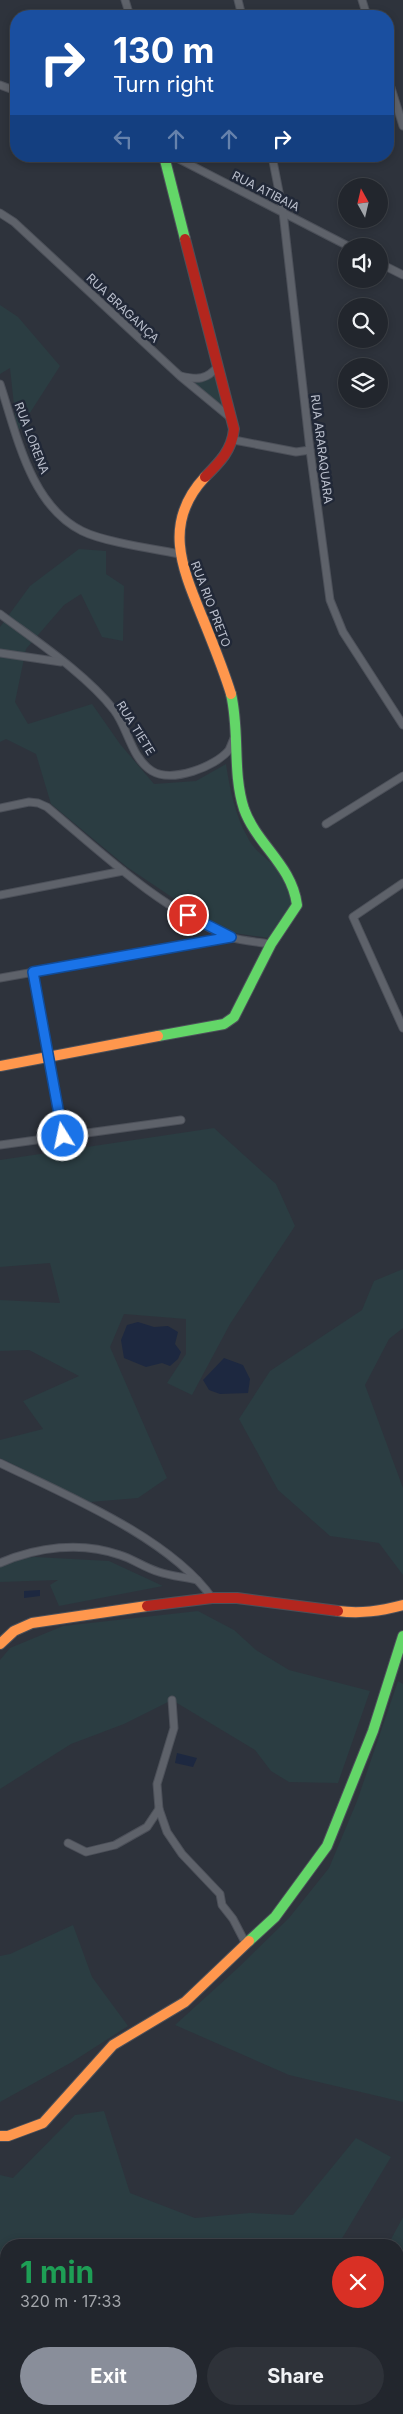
<!DOCTYPE html>
<meta charset="utf-8">
<style>
:root{--surface:#22262d;--page:#2e3239;--text:#f1f3f6;--muted:#a2a5aa;--line:#3f4349;--accent:#898e9a}
body{margin:0;font-family:Inter,sans-serif;background:var(--page);color:var(--text);height:100vh;display:flex;flex-direction:column;font-size:19px;white-space:nowrap}
*{box-sizing:border-box;margin:0}
p{font-size:16px;color:var(--muted)}
.icon{flex:none;width:28px;height:28px;fill:none;stroke:currentColor;stroke-width:2;stroke-linecap:round;stroke-linejoin:round}
.map{position:relative;flex:1;overflow:hidden}
.details{position:absolute;left:0px;top:2239px;width:404px;height:176px;display:flex;flex-direction:column;background:var(--surface);border-radius:20px 20px 0 0;box-shadow:0 2px 8px #0003,0 0 0 1px var(--line)}
.details>*{flex:none}
.top-card{position:absolute;left:10px;top:10px;width:384px;height:152px;border-radius:20px;box-shadow:0 2px 8px #0003,0 0 0 1px var(--line);background:#1a4fa0;color:#fff;overflow:hidden}
.needle{width:32px;rotate:352deg}
.controls{position:absolute;left:338px;top:178px;display:grid;gap:10px}
.controls a{display:grid;place-items:center;width:50px;height:50px;border-radius:50%;background:var(--surface);box-shadow:0 2px 8px #0003,0 0 0 1px var(--line);font-size:25px}
.pin{position:absolute;display:grid;place-items:center;width:42px;height:42px;color:#fff;margin:-21px;border:2px solid #fff;border-radius:50%;box-shadow:0 1px 5px #0007}
.me{position:absolute;width:55px;margin:-28px;rotate:350deg;stroke-linejoin:round;filter:drop-shadow(0 0 4px #0008)}
.turn{display:flex;align-items:center;gap:18px;height:105px;padding:0 20px;font-size:22px}
.turn .icon{width:65px;height:65px;stroke-width:2.5}
.turn b{display:block;font-size:35px;line-height:42px}
.lanes{display:flex;align-items:center;height:48px;padding:0 20px;background:#0003;justify-content:center;gap:25px;direction:ltr}
.lanes .off{opacity:.35}
.round{display:grid;place-items:center;flex:none;width:52px;height:52px;border-radius:26px;background:var(--page)}
.headline{display:flex;align-items:center;justify-content:space-between;height:85px;padding:0 20px}
h1{font-size:30px;font-weight:700;line-height:38px;color:#1e9e55}
.button{display:flex;gap:10px;margin-top:auto;padding:10px 20px}
.button a{flex:1;height:58px;border-radius:30px;background:var(--accent);color:#fff;font-size:20px;font-weight:700;line-height:58px;text-align:center}
.button a+a{background:var(--page);color:var(--text)}
.map>svg:first-child{display:block}
.green{fill:#2b3d42}
.water{fill:#1d2840}
.lines{fill:none;stroke-linecap:round;stroke-linejoin:round}
.street-casing{stroke:#4c5059;stroke-width:9}
.fast-casing{stroke:#4c5059;stroke-width:12}
.slow-casing{stroke:#4c5059;stroke-width:12}
.jam-casing{stroke:#4c5059;stroke-width:12}
.street{stroke:#5e626a;stroke-width:7}
.fast{stroke:#63d668;stroke-width:10}
.slow{stroke:#ff974d;stroke-width:10}
.jam{stroke:#b3261e;stroke-width:10}
.route-casing{stroke:#114b97;stroke-width:12}
.route{stroke:#1a73e8;stroke-width:9}
.labels{text-anchor:middle;dominant-baseline:central;stroke-width:5;stroke-linejoin:round;paint-order:stroke}
.street-label{font-size:12px;fill:#babfcc;stroke:#212837}
</style>
<div class="map">
<svg width="403" height="2414" viewBox="0 0 403 2414">
<rect width="100%" height="100%" fill="#2e333c"/>
<g class="green">
<polygon points="0,305 18,317 60,366 17,433 10,368 0,374"/>
<polygon points="218,367 231,418 182,377 193,379"/>
<path d="M79 549 106 551V574L124 586 123 641 102 637 81 594 64 605 26 649 15 702 28 724 92 704 120 744 154 784 196 781 226 764C230 790 235 815 248 838 256 854 272 861 282 874 289 883 290 894 292 904L269 938 234 933 191 910 127 867 51 804 36 754 6 739 0 742V627L30 586Z"/>
<polygon points="214,1128 276,1184 295,1226 230,1324 192,1395 167,1383 186,1354 186,1319 124,1314 110,1347 167,1478 138,1498 90,1502 0,1458 0,1440 43,1429 23,1401 79,1376 29,1350 0,1351 0,1300 60,1303 50,1263 0,1267 0,1160"/>
<polygon points="403,1269 403,1328 389,1339 365,1385 403,1488 403,1575 379,1543 330,1536 278,1490 239,1419 270,1371 362,1310 374,1281"/>
<polygon points="35,1557 109,1561 163,1586 59,1606 50,1585 58,1580 0,1582 0,1560"/>
<polygon points="198,1611 234,1630 256,1650 289,1670 370,1691 338,1783 289,1782 271,1771 255,1750 172,1700 124,1724 71,1744 0,1789 0,1660 10,1648 63,1626"/>
<polygon points="398,1681 403,1684 403,2102 289,2075 175,2025 239,1967 289,1918 329,1868 357,1801"/>
<polygon points="73,1925 92,1977 128,2026 72,2062 0,2102 0,1956 10,1954"/>
<polygon points="104,2111 130,2193 195,2218 250,2213 293,2215 356,2138 391,2157 338,2245 6,2245 6,2409 50,2409 39,2414 0,2414 0,2175 13,2178 75,2115"/>
<polygon points="403,2217 403,2285 398,2289 398,2245 388,2245"/>
<polygon points="87,2409 272,2409 264,2414 131,2414"/>
</g>
<g class="water">
<polygon points="138,1322 154,1327 168,1326 178,1332 175,1344 181,1352 178,1359 170,1366 162,1363 146,1367 124,1358 121,1340 127,1325"/>
<polygon points="224,1358 243,1365 250,1379 248,1393 220,1394 209,1390 203,1380"/>
<polygon points="40,1590 40,1596 24,1598 24,1591"/>
<polygon points="177,1753 197,1758 193,1767 175,1763"/>
<path d="M398 2334C403 2348 403 2369 398 2383L403 2386 402 2395 398 2393Z"/>
<polygon points="398,2407 403,2409 403,2414 322,2414 323,2409"/>
</g>
<g class="lines">
<g class="street-casing">
<g id="street">
<polyline points="125,0 130,16"/>
<polyline points="238,0 242,16"/>
<polyline points="362,0 367,16"/>
<polyline points="388,78 403,126"/>
<polyline points="0,85 16,91"/>
<polyline points="173,156 348,246"/>
<polyline points="272,156 283,212 310,450 330,600 343,632 403,725"/>
<polyline points="0,213 14,222 180,376 232,419"/>
<polyline points="379,263 403,275"/>
<path d="M181 376C197 380 207 380 218 366"/>
<path d="M0 384C17 435 30 505 82 531 104 542 154 549 180 554"/>
<polyline points="234,440 296,452 310,450"/>
<path d="M0 614C36 641 86 674 114 710 128 728 131 758 152 771 172 783 215 767 229 750 231 746 233 740 235 736"/>
<polyline points="0,653 61,662"/>
<path d="M0 808 29 802 38 803 47 807C103 854 160 909 230 937 242 941 258 942 271 944"/>
<polyline points="326,824 403,776"/>
<polyline points="403,883 353,917 403,1028"/>
<polyline points="0,895 123,871"/>
<polyline points="33,973 63,1136"/>
<polyline points="0,978 231,937"/>
<polyline points="0,1145 181,1120"/>
<path d="M0 1463C66 1495 170 1538 212 1598"/>
<path d="M0 1563C37 1547 81 1541 120 1555 133 1559 145 1568 159 1572 171 1576 184 1577 197 1580"/>
<polyline points="172,1700 174,1728 157,1784 159,1809 167,1832 182,1854 220,1894 222,1905 233,1919 246,1944"/>
<polyline points="68,1843 86,1852 115,1845 147,1827 159,1809"/>
</g>
</g>
<g class="fast-casing">
<g id="fast">
<polyline points="164,156 185,239"/>
<path d="M158 1036 224 1024 234 1017 271 944 297 905C292 865 257 845 244 809 232 772 240 732 231 694"/>
<polyline points="249,1941 275,1917 327,1846 373,1731 403,1636"/>
</g>
</g>
<g class="slow-casing">
<g id="slow">
<path d="M205 477C162 523 182 568 203 619 213 644 223 668 231 694"/>
<polyline points="0,1066 158,1036"/>
<path d="M338 1611C361 1614 380 1611 403 1605"/>
<polyline points="0,1644 14,1631 32,1623 147,1606"/>
<polyline points="0,2136 8,2136 43,2123 113,2045 185,2002 249,1941"/>
</g>
</g>
<g class="jam-casing">
<g id="jam">
<path d="M185 239 234 429C232 450 220 462 205 477"/>
<polyline points="147,1606 212,1598 237,1598 338,1611"/>
</g>
</g>
<use href="#street" class="street"/>
<use href="#fast" class="fast"/>
<use href="#slow" class="slow"/>
<use href="#jam" class="jam"/>
</g>
<g class="lines">
<g class="route-casing">
<polyline id="route" points="63,1136 33,972 231,937 188,915"/>
</g>
<use href="#route" class="route"/>
</g>
<g class="labels">
<g class="street-label">
<text transform="translate(266 191) rotate(27)">RUA ATIBAIA</text>
<text transform="translate(123 308) rotate(43)">RUA BRAGANÇA</text>
<text transform="translate(32 438) rotate(69)">RUA LORENA</text>
<text transform="translate(322 449) rotate(83)">RUA ARARAQUARA</text>
<text transform="translate(211 604) rotate(69)">RUA RIO PRETO</text>
<text transform="translate(136 728) rotate(58)">RUA TIETE</text>
</g>
</g>
</svg>
<div class="controls">
<a><svg class="needle" viewBox="-14 -14 28 28"><path d="M0-13l5 13h-10z" fill="#e53935"/><path d="M0 13l5-13h-10z" fill="#a2a5aa"/></svg></a>
<a><svg class="icon" aria-label="sound" viewBox="0 0 24 24"><path d="M4 9h4l5-4v14l-5-4H4zM17 9q2 3 0 6"/></svg></a>
<a><svg class="icon" aria-label="search" viewBox="0 0 24 24"><circle cx="10" cy="10" r="6"/><path d="M15 15l6 6"/></svg></a>
<a><svg class="icon" aria-label="layers" viewBox="0 0 24 24"><path d="M12 4l9 5-9 5-9-5zM3 14l9 5 9-5"/></svg></a>
</div>
<div class="pin" style="left:188px;top:915px;background:#d93025"><svg class="icon" aria-label="arrive" viewBox="0 0 24 24"><path d="M6 21V4h12l-3 4 3 4H6"/></svg></div>
<svg class="me" style="left:63px;top:1136px" viewBox="-20 -20 40 40"><circle r="17" fill="#1a73e8" stroke="#fff" stroke-width="3"/><path d="M0-11L8 9 0 5-8 9z" fill="#fff"/></svg>
<div class="top-card">
<div class="turn"><svg class="icon" aria-label="right" viewBox="0 0 24 24"><path d="M7 20v-9h11M14 6l5 5-5 5"/></svg><div><b>130 m</b>Turn right</div></div>
<div class="lanes"><svg class="icon off" aria-label="left" viewBox="0 0 24 24"><path d="M17 20v-9H6M10 6l-5 5 5 5"/></svg><svg class="icon off" aria-label="ahead" viewBox="0 0 24 24"><path d="M12 20V5M6 11l6-6 6 6"/></svg><svg class="icon off" aria-label="ahead" viewBox="0 0 24 24"><path d="M12 20V5M6 11l6-6 6 6"/></svg><svg class="icon" aria-label="right" viewBox="0 0 24 24"><path d="M7 20v-9h11M14 6l5 5-5 5"/></svg></div>
</div>
<section class="details">
<div class="headline"><div><h1>1 min</h1><p>320 m · 17:33</p></div><a class="round" style="background:#d93025;color:#fff"><svg class="icon" aria-label="close" viewBox="0 0 24 24"><path d="M6 6l12 12M18 6L6 18"/></svg></a></div>
<div class="button"><a>Exit</a><a>Share</a></div>
</section>
</div>
